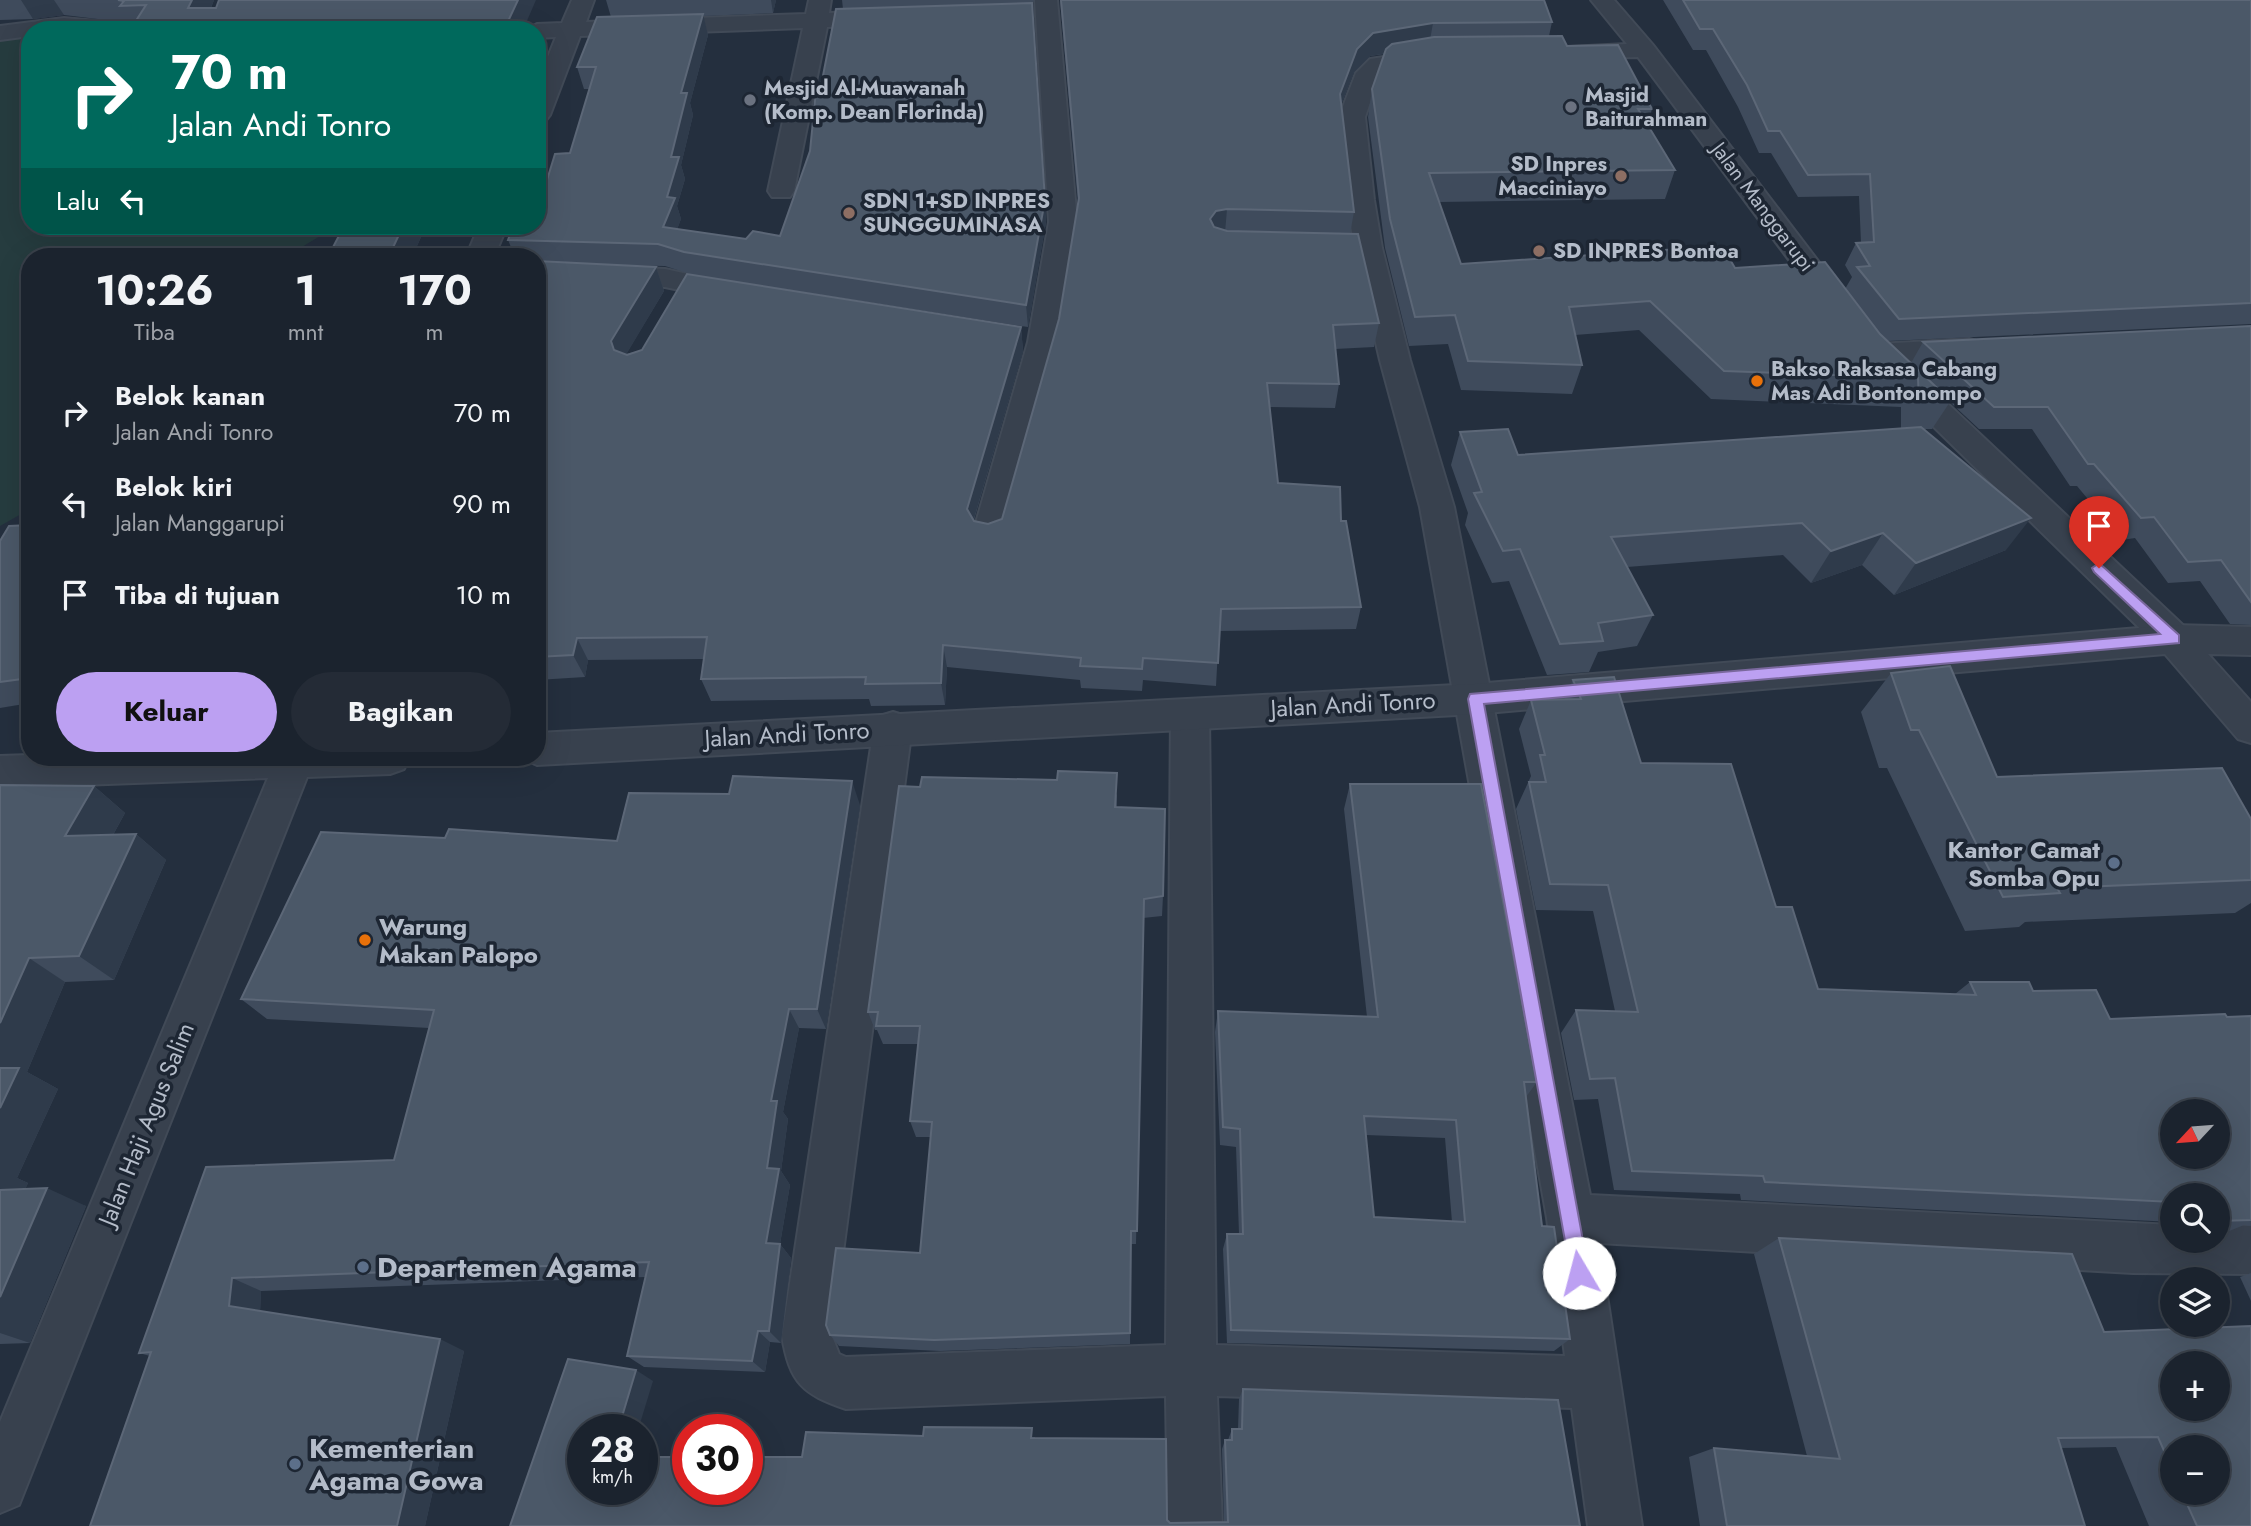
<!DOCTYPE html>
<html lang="id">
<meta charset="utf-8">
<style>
:root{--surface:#1b232e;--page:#242b36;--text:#f1f3f6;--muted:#a0a4aa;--line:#39404a;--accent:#bca0f2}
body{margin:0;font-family:Jost,sans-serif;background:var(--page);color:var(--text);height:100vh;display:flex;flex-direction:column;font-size:26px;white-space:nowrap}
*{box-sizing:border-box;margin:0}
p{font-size:23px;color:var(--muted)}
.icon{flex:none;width:38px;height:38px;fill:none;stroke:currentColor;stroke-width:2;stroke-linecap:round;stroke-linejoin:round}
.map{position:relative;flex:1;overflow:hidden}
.side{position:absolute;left:21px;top:248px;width:525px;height:518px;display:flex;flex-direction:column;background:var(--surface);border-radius:28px;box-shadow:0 7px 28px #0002,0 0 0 2px var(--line)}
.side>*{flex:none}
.hud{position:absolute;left:21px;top:21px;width:525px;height:214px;border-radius:28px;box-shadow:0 7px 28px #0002,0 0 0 2px var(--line);background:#00695c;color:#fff;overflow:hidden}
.needle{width:46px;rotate:244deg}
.fabs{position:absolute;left:2160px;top:1099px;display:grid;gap:14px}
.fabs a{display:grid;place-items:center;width:70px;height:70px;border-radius:50%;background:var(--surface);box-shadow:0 7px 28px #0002,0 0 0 2px var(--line);font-size:35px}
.speed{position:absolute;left:567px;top:1414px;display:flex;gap:14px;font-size:35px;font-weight:700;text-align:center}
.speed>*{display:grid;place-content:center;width:91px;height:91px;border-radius:50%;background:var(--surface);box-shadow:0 7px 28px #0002,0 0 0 2px var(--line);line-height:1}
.speed small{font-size:18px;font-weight:400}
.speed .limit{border:10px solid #d22;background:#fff;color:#111}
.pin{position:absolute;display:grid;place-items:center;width:60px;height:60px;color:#fff;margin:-72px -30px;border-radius:50% 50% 50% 0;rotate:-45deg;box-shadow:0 0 7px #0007}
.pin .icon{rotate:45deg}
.me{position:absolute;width:77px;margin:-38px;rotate:352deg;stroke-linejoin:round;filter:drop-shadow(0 0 5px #0008)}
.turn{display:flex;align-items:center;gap:24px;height:147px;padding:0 35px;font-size:32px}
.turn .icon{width:91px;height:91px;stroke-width:2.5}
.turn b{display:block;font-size:49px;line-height:60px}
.then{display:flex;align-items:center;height:66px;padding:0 35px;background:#0003;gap:14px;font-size:26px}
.eta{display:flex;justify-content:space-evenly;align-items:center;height:119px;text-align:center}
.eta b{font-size:42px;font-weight:700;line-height:49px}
.action{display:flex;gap:14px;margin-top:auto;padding:14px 35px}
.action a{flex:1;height:80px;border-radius:42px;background:var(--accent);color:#111;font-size:28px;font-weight:700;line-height:80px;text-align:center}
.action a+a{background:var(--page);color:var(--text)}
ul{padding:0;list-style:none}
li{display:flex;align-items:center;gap:21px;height:91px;padding:0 35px}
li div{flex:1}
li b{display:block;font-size:26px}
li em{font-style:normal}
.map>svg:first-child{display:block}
.green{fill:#263c3f}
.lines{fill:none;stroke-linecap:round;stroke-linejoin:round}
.minor-casing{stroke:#414a57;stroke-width:4}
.tertiary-casing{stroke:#414a57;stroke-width:4}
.minor{fill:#38414e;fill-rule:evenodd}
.tertiary{fill:#38414e;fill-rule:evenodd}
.wall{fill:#3f4b5c;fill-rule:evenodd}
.shaded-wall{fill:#2f3b4b}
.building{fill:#4b5868;stroke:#5c6777;stroke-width:2;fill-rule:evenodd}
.route{fill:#bca0f2;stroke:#7a689d;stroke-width:2}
.worship-dot{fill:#6b7280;stroke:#1d2633;stroke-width:2.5}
.education-dot{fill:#8d6e63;stroke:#1d2633;stroke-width:2.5}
.food-dot{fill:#e8710a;stroke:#1d2633;stroke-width:2.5}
.service-dot{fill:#5c6f8a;stroke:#1d2633;stroke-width:2.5}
.labels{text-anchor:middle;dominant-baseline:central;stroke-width:7;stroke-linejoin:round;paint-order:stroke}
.far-poi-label{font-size:21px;font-weight:bold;fill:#b4bcc9;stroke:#1d2633;text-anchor:start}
.far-street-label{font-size:21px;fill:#b4bcc9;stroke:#1d2633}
.street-label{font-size:24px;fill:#b4bcc9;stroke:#1d2633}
.poi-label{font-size:24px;font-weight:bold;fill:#b4bcc9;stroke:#1d2633;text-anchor:end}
.near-poi-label{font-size:28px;font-weight:bold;fill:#b4bcc9;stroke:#1d2633;text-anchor:start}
</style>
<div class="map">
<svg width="2251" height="1526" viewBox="0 0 2251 1526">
<rect width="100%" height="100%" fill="#242f3e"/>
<polygon class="green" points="30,30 30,226 337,226 285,257 30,257 30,509 0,526 0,38"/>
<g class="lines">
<g class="minor-casing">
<g id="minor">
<polygon points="572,0 594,0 586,22 806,14 809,0 831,0 829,13 887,11 895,13 899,18 895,23 887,25 827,27 794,191 790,197 772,197 768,191 803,28 580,36 550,115 546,120 537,122 537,84 556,37 537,38 537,30 526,30 537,24 562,23"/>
<polygon points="1035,0 1057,0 1077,222 1058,342 1007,533 1002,542 990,545 978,542 973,533 1028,342 1049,222"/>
<polygon points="1591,0 1614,0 1653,45 1847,299 1852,305 1847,311 1837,314 1827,311 1638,57 1560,59 1556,54 1560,49 1568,47 1627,44"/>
<polygon points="64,18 118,23 130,30 30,30 30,36 0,40 0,26"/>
<path d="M1431 50 1439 52 1443 57 1439 62 1386 70 1379 76 1365 117 1374 200 1382 248 1410 360 1454 507 1590 1195 2172 1225V1241H2217V1225L2251 1226V1274L2133 1273 1599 1243 1642 1526H1588L1572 1408 1217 1396 1222 1526H1168L1166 1396 846 1409C802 1394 790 1383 782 1336L874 727 880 716 893 712 906 716 912 727 832 1336 839 1354 846 1357 1166 1345 1171 714 1177 703 1190 699 1203 703 1209 714 1216 1345 1565 1356 1547 1218 1420 507 1380 360 1354 248 1348 200 1339 117 1356 73 1370 59Z"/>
<polygon points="479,226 507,226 494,257 466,257"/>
<polygon points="537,264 665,269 743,286 747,292 743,298 733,301 665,287 537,282"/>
<polygon points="1969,339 1980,342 1984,349 1980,356 1877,364 1866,361 1862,354 1866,347 1877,344"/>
<polygon points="1903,369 1914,372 2187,629 2192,639 2187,649 2174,653 2161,649 1892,386 1888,379 1892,372"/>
</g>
</g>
<g class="tertiary-casing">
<g id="tertiary">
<polygon points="2174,625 2251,627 2251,655 2208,654 2251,702 2251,743 2238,739 2165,654 1475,714 537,765 522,758 537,758 537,733 1475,684"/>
<polygon points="30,755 30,758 409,758 404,769 390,774 307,777 19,1505 0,1513 0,1422 268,778 0,788 0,756"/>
</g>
</g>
<use href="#minor" class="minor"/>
<use href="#tertiary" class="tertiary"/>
</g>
<g class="wall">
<polygon points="0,0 214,0 211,8 536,0 132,26 131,23 64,15 33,19 0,20"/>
<path d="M606 0H776L773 13 703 16 708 35 690 103 693 115 681 165 685 179 677 206 681 219 677 229 746 239 780 236 810 151 820 91 843 9 842 0H1034L1032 4 1046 222 1028 327 699 276 1021 327 1023 351 974 520 988 524 1002 519 1059 319 1078 204 1060 0H1544L1552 22 1549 36 1567 46 1652 109 1647 124 1675 170 1665 199 1439 202 1461 264 1735 268 1845 289 1852 277 1845 265 1856 243H1861L1859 196 1798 197 1771 153H1759L1738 107 1706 50H1693L1663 0H2251V324L1888 341 1911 363 1923 342 2251 326V625L2230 624 2200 581 2168 583 2135 538 2122 540 2077 486H2070L2032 429H1979L1950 402 1932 429H1925L2006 550 1894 595 1862 565 1811 583 1783 555 1627 567 1653 615 1637 646 1598 652 1589 672 1547 675 1509 581 1492 583 1465 525 1468 513 1451 465 1460 432 1518 455 1901 428V407L1711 399 1639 330 1575 335 1582 365 1572 394 1461 390 1448 344 1409 346 1385 248 1368 117 1372 89 1384 54 1370 56 1354 72 1341 105 1354 212 1350 234 1379 323 1374 347 1335 349 1339 384 1335 408 1270 407 1278 483 1341 521 1361 607 1356 629 1219 631 1216 686 1143 680 1142 691 1081 688 1080 680 947 667 945 705 871 706 869 699 711 701 701 679 704 659 588 660 585 677 537 680V257H515L508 240 543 193 570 153 589 89H584L577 67 611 17ZM603 265 665 266 690 274 642 350 626 354 664 291 656 267Z"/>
<polygon points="344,226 426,226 412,257 256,257 330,253"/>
<polygon points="30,525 30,703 0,708 0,541"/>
<polygon points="1891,673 1997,777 2251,819 2251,903 2235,913 2025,922 2019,927 1965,931 1887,768 1879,768 1861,712"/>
<polygon points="1573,680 1641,763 1776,907 1818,989 1955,994 1970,982 2033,991 2110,1019 2251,1016 2251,1226 2244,1225 2217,1236 2217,1195 2172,1195 2172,1222 1741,1200 1740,1194 1614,1190 1598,1099 1574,1100 1561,1033 1576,1010 1615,1011 1593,911 1536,910 1516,809 1531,776 1519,729 1531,700 1564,700"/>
<path d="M1350 784 1537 1082 1526 1097 1542 1226 1570 1339 1554 1351 1227 1343 1223 1249 1227 1234H1239L1236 1147 1220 1145 1215 1032 1218 1011 1367 1017 1344 809ZM1366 1135 1445 1138 1452 1222 1374 1217Z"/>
<polygon points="0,785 94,786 125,813 113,835 136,834 166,860 114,980 65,982 27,1072 58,1089 17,1178 28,1183 25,1189 86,1206 30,1343 0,1344"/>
<polygon points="1117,794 1117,807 1163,896 1162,916 1143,918 1136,1244 1131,1244 1130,1344 940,1351 839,1346 830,1335 920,1253 931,1137 916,1137 910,1121 918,1044 883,1044 877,1030 875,1030 868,1012"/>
<polygon points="860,805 826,1029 799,1028 783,1112 788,1119 781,1171 790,1185 780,1244 791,1258 781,1343 770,1342 765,1372 644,1367 627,1356 645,1277 261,1291 260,1311 464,1351 425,1526 90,1526 150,1356 139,1353 206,1167 394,1160 429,1028 267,1019 241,999 445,838 617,841"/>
<path d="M1779 1238 2104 1332 2251 1526H2149L2116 1447 2061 1448 2085 1526H1700L1689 1457 1714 1448 1807 1456 1754 1254ZM2172 1447 2217 1493H2172Z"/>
<polygon points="2251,1273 2251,1301 2240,1277"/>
<polygon points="653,1381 583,1489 802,1457 923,1436 1035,1437 1035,1438 1170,1523 1224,1522 1222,1449 1225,1440 1228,1440 1232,1429 1238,1429 1239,1399 1243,1389 1580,1526 510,1526"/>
</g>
<g class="shaded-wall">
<polygon points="21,0 54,0 64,15 33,19"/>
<polygon points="192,0 214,0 202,30 188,8"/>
<polygon points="518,0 536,0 523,30 504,30"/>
<polygon points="771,0 776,0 773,13"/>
<polygon points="703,14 708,35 690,103 693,115 681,165 685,179 677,206 681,219 670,249 663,227 671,157 681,93"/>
<polygon points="1433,23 1429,46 1370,56 1354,72 1336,117 1340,94 1357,49 1373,33"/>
<polygon points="1045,200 1046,222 1028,327 1026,305"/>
<polygon points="1227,209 1225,233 1214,235 1210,219 1216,211"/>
<polygon points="403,226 426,226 412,257 391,257 390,254"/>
<polygon points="656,267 664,291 620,365 611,341"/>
<polygon points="1021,327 1023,351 970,532 967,509"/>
<polygon points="2031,518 2006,550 1894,595 1916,563"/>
<polygon points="1883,533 1862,565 1811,583 1831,551"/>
<polygon points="577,638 588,660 585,677 573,655"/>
<polygon points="943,645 947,667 945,705 941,683"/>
<polygon points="852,781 860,805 826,1029 817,1009"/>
<polygon points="94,786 125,813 98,862 65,836"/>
<polygon points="136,834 166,860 114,980 79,956"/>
<polygon points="29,958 65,982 27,1072 58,1089 17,1178 28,1183 17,1209 0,1202 0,1023"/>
<polygon points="789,1009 799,1028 783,1112 788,1119 781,1171 790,1185 780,1244 791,1258 781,1343 769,1331 766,1243 767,1168 771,1101"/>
<polygon points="47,1188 86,1206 30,1343 0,1333 0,1297"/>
<polygon points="232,1278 261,1291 260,1318 229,1306"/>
<polygon points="758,1331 770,1342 765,1372 752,1361"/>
<polygon points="440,1339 464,1351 425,1526 397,1526"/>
<polygon points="636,1370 653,1381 638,1430 618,1430"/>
</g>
<g class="building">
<polygon points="118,0 192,0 188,8 216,8 219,0 518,0 504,30 130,30 146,5 120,6 124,1"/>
<polygon points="1061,0 1544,0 1552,22 1433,23 1373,33 1357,49 1340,94 1354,212 1227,209 1216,211 1210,219 1214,227 1227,231 1358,234 1379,323 1333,325 1339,384 1267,383 1278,483 1340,487 1341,521 1346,521 1361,607 1221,609 1218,663 1143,658 1142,669 1080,666 1081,658 943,645 941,683 865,684 866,677 701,679 707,637 577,638 573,655 537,657 537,261 656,267 611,341 614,350 627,355 642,350 687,274 1021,327 967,509 974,521 988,524 1002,519 1059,319 1079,198"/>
<polygon points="1683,0 2251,0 2251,303 1899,319 1857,267 1870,266 1856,243 1874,242 1870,174 1808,175 1780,131 1768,131 1747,85 1713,29 1700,29"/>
<polygon points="1032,3 1045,200 1026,305 684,252 658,244 508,240 513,226 537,226 537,193 543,193 555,154 570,153 596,67 577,67 597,17 703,14 681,93 687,93 671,157 679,157 667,197 675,198 663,227 746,239 753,231 780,236 810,151 816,91 820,91 836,9"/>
<polygon points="1562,36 1567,46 1618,45 1652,109 1638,109 1675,170 1429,173 1461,264 1722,246 1735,268 1825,262 1880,334 1951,401 1919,401 1918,378 1724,371 1650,301 1569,307 1582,365 1468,361 1455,315 1415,317 1390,219 1372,89 1386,49 1392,44 1434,37"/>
<polygon points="344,226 403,226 390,254 377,255 376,257 256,257 259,253 330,253"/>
<polygon points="2251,326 2251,602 2221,560 2188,562 2154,517 2141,518 2094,464 2088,464 2048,407 1994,407 1923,342"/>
<polygon points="1921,427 2031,518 1916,563 1883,533 1831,551 1802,523 1611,537 1653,615 1598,623 1603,641 1560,644 1520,549 1503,551 1474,493 1482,492 1460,432 1508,429 1518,455"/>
<polygon points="30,525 30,675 29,678 0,682 0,541 9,526"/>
<polygon points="1950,666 1997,777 2222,768 2251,819 2251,880 2057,888 2060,893 2003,897 1919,730 1911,730 1891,673"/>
<path d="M1614 677 1641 763 1731 764 1776 907H1792L1818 989 1976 995 1970 982H2029L2033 991 2096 990 2110 1019 2225 1014 2227 1017 2251 1016V1220L2219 1221 2217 1216V1195H2172V1202L1765 1182 1763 1176 1632 1171 1615 1078 1590 1079 1576 1010 1638 1012 1608 885 1550 884 1529 782H1546L1540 755H1545L1531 700 1581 699 1573 680ZM2172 1111H2217V1157H2172Z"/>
<polygon points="1058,771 1117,773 1115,807 1165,809 1163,896 1144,899 1137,1231 1131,1231 1130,1333 934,1340 830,1335 826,1325 836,1248 920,1253 932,1122 910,1121 920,1026 876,1026 878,1012 868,1012 899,786 920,787 922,777 1057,780"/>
<polygon points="733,776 852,781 817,1009 789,1009 771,1101 777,1101 767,1168 779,1169 766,1243 780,1244 769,1331 758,1331 752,1361 627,1356 649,1262 232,1278 229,1306 440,1339 397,1526 90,1526 151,1352 139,1353 206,1167 394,1160 434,1010 241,999 321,832 445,838 449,829 617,841 629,793 729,794"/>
<path d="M1350 784H1481L1537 1082H1524L1542 1226 1554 1227 1570 1339 1231 1330 1227 1234H1243L1240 1129 1223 1127 1218 1011 1378 1017ZM1364 1116 1456 1120 1465 1222 1374 1217Z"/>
<polygon points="0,785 94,786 65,836 136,834 79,956 29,958 0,1023"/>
<polygon points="0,1068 19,1068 0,1108"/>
<polygon points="47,1188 0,1297 0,1190"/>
<path d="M1779 1238 2072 1254 2104 1332 2251 1326V1526H2197L2182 1493H2217V1447H2172V1469L2158 1437 2058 1438 2085 1526H1727L1714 1448 1840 1459ZM2172 1363H2217V1409H2172Z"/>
<polygon points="568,1359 636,1370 618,1430 583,1430 583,1489 642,1489 642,1457 688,1457 688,1489 747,1489 747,1457 802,1457 806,1432 923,1436 924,1427 1032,1428 1031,1438 1166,1439 1167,1520 1170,1523 1228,1522 1225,1440 1232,1440 1232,1429 1242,1429 1243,1389 1558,1400 1580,1526 510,1526"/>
</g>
<polygon class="route" points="2099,563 2179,635 2179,643 1484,704 1589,1273 1586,1280 1579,1283 1572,1280 1468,699 1470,694 2160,634 2094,572 2092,568"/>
<g class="worship-dot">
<circle cx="750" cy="100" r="7"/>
<circle cx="1571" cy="107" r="7"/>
</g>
<g class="education-dot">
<circle cx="1621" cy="176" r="7"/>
<circle cx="849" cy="213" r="7"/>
<circle cx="1539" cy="251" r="7"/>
</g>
<g class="food-dot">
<circle cx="1757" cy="381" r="7"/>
<circle cx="365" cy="940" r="7"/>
</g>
<g class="service-dot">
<circle cx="2114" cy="863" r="7"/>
<circle cx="363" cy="1267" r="7"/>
<circle cx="295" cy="1464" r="7"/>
</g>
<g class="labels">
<g class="far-poi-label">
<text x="764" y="88">Mesjid Al-Muawanah<tspan x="764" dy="24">(Komp. Dean Florinda)</tspan></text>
<text x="1585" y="95">Masjid<tspan x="1585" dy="24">Baiturahman</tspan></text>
<text x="1607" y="164" text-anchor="end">SD Inpres<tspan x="1607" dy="24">Macciniayo</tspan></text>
<text x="863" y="201">SDN 1+SD INPRES<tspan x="863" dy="24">SUNGGUMINASA</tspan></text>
<text x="1553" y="251">SD INPRES Bontoa</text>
<text x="1771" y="369">Bakso Raksasa Cabang<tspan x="1771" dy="24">Mas Adi Bontonompo</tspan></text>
</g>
<g class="far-street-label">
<text transform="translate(1763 207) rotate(53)">Jalan Manggarupi</text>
</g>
<g class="street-label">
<text transform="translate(1353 704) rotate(-3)">Jalan Andi Tonro</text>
<text transform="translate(787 734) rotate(-3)">Jalan Andi Tonro</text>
<text transform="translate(146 1124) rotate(-68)">Jalan Haji Agus Salim</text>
</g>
<g class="poi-label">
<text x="2100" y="849">Kantor Camat<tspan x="2100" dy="28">Somba Opu</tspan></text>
<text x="379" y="926" text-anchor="start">Warung<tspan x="379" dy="28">Makan Palopo</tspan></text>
</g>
<g class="near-poi-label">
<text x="377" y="1267">Departemen Agama</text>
<text x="309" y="1448">Kementerian<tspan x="309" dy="32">Agama Gowa</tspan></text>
</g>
</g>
</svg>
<div class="fabs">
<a><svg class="needle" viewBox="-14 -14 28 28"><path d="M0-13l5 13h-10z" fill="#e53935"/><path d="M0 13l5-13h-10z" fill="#a0a4aa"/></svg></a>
<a><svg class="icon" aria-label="search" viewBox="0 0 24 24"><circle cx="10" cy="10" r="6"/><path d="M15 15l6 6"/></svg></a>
<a><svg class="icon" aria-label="layers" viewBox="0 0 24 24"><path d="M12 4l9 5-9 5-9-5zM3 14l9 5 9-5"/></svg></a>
<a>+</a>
<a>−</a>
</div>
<div class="speed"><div>28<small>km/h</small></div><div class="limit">30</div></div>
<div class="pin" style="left:2099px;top:568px;background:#d93025"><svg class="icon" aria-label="arrive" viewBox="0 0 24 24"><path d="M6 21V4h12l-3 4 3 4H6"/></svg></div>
<svg class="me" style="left:1579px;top:1273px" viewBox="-20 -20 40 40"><circle r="19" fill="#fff"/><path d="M0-13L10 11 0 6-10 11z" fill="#bca0f2"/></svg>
<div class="hud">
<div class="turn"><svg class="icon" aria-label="right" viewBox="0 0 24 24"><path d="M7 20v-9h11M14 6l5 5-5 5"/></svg><div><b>70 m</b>Jalan Andi Tonro</div></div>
<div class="then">Lalu<svg class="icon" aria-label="left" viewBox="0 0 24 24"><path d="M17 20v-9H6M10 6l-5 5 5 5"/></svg></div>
</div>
<section class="side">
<div class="eta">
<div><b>10:26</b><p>Tiba</p></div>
<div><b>1</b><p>mnt</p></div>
<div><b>170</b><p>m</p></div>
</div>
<ul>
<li><svg class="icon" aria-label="right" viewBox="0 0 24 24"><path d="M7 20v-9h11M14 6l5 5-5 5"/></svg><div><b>Belok kanan</b><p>Jalan Andi Tonro</p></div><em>70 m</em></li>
<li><svg class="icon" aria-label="left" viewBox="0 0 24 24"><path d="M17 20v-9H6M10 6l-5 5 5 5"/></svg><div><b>Belok kiri</b><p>Jalan Manggarupi</p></div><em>90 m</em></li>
<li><svg class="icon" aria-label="arrive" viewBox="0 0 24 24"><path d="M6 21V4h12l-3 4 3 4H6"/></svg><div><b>Tiba di tujuan</b></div><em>10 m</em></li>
</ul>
<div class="action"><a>Keluar</a><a>Bagikan</a></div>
</section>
</div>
